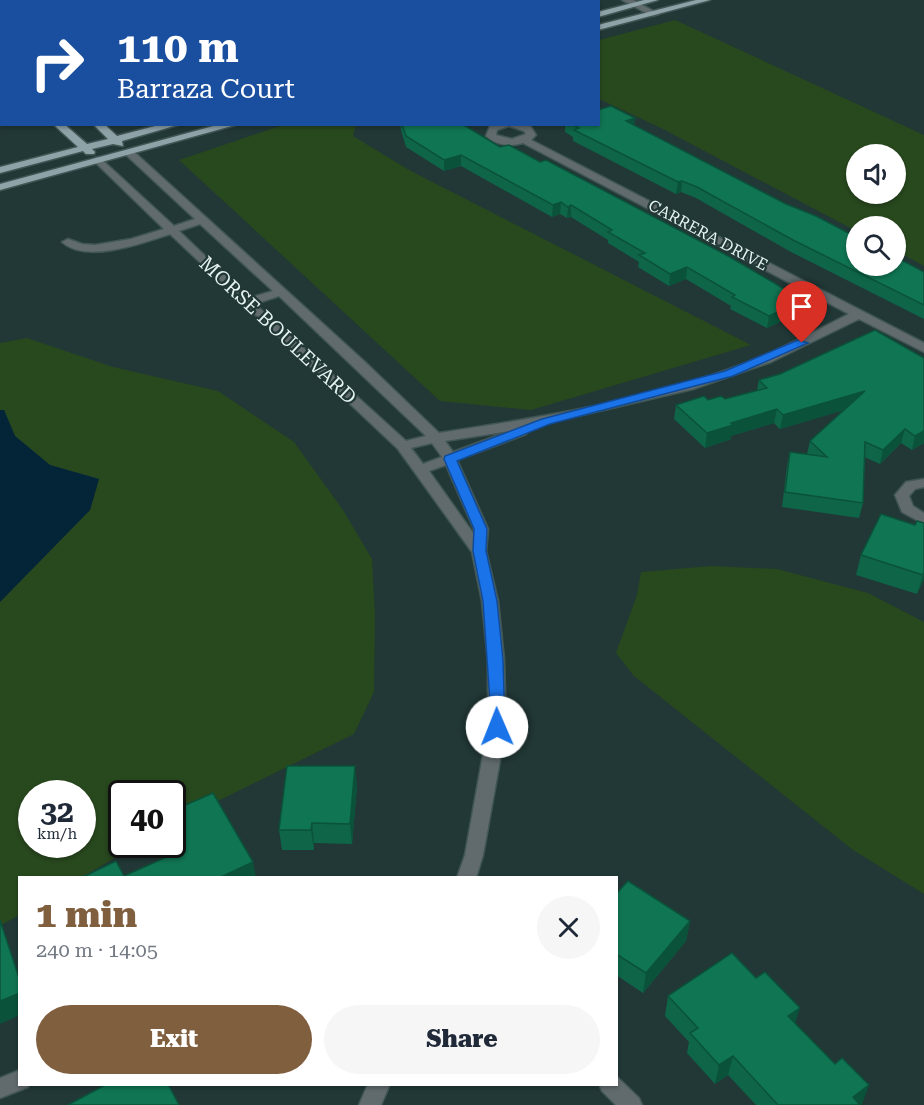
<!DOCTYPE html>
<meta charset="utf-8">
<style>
:root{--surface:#fff;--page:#f6f6f7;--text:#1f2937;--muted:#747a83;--accent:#805f3f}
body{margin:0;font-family:"Roboto Serif",serif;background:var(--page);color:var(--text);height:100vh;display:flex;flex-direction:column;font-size:22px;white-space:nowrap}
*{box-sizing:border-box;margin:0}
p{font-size:20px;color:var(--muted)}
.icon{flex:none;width:33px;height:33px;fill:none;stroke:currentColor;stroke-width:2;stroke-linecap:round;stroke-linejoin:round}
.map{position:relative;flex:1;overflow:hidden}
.drawer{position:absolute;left:18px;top:876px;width:600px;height:210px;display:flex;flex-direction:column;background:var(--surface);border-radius:0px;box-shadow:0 2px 4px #0004}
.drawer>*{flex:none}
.top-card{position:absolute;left:0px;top:0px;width:600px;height:126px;box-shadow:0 2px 4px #0004;background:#1a4fa0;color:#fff;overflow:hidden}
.tools{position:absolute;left:846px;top:144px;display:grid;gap:12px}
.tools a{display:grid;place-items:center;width:60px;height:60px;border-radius:50%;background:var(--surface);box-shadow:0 2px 4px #0004;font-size:30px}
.speed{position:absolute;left:18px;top:780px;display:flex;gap:12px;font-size:30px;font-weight:700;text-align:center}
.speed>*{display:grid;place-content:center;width:78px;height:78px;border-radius:50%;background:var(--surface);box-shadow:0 2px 4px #0004;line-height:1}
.speed small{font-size:15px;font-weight:400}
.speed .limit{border:3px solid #111;border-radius:9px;background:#fff;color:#111}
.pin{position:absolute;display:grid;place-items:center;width:51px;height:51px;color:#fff;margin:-62px -26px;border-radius:50% 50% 50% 0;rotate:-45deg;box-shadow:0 0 6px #0007}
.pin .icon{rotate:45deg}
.me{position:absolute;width:66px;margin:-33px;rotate:359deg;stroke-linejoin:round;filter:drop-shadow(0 0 4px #0008)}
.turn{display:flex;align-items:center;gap:21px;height:126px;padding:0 18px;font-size:27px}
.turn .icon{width:78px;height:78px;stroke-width:2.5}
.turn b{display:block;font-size:42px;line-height:51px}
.round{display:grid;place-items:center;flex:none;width:63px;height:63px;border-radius:32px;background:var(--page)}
.headline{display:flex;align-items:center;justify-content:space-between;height:102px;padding:0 18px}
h1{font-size:36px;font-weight:800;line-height:45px;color:var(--accent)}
.action{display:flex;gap:12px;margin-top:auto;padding:12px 18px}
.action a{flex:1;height:69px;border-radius:36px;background:var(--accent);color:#fff;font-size:24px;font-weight:800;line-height:69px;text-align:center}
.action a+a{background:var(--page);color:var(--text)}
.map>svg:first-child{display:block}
.green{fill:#28481e;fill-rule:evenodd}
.water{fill:#042538}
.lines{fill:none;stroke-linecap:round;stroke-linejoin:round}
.minor-casing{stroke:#405654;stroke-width:3}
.major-casing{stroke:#405654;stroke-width:3}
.minor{fill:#616b6e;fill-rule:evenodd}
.major{fill:#8ea3a8;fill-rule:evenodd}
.wall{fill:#0e6547}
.shaded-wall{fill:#0b523a}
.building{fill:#107553;stroke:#0b523a;stroke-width:1.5}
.route{fill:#1a73e8;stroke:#114b97;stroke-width:1.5}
.labels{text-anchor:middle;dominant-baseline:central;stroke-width:4.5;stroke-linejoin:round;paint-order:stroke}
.far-street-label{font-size:16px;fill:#e5f3f1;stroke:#213836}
.street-label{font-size:20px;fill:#e5f3f1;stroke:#213836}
</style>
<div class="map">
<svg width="924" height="1105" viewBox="0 0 924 1105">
<rect width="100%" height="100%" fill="#213836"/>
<g class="green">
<path d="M675 20 924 135V266L896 251V226H856V231L663 129 599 99V40ZM856 154H896V194H856Z"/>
<polygon points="283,125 356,125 353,136 409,170 751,345 531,410 440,401 179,160"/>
<path d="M27 338 113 367 218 391 294 442 343 510 372 559 375 614 374 692 354 734 173 823 172 794H122V844L137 845 82 877 20 878 19 915 0 926V602L90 510 99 479 50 465 15 436 4 410H0V343ZM32 794H82V844H32Z"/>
<polygon points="711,566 777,569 868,593 924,622 924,894 853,850 634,676 616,653 637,595 641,572"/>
</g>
<polygon class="water" points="0,410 4,410 15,436 50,465 99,479 90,510 0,602"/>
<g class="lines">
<g class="minor-casing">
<g id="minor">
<polygon points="338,0 347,0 348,2 339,2"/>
<polygon points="365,0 377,0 363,2"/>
<polygon points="433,0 442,0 443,2 434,2"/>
<polygon points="518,0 530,0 516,2"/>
<polygon points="622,0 633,0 659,14 652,16"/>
<path d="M494 124H525L531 127 536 135 531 140 924 343V352L859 319 771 362 693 389 526 428 528 431 526 434 457 460 488 529 486 551 498 601 504 660 506 727 483 855 476 878H457L465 855 488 727V660L482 601 472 552 398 449 170 234C143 243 86 264 62 242L68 239 82 244 95 245 131 239 164 229 95 162V158L99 157 174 226 195 219 123 152 132 150 364 361 439 433C544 417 665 398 763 356 792 344 821 328 849 314L523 143C510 147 496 145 486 136L490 126ZM509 126 524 131 526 134 512 139 496 135 497 130ZM200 224 273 291 249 298 179 231ZM279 296 426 436 406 441 255 304ZM510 431 453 452 445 441ZM432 443 442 457 423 464 411 448ZM446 465 474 529 473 533 429 471Z"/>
<polygon points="924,479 924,487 915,489 909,496 913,506 924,513 924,524 902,512 895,495 906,482"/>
<polygon points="20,1070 20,1084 29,1084 28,1087 0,1098 0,1078"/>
<polygon points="616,1076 639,1098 642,1105 616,1105 602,1091 599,1084 616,1084"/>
<polygon points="368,1084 390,1084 381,1105 359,1105"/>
</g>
</g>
<g class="major-casing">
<g id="major">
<polygon points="29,0 37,0 38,2 30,2"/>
<polygon points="74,0 83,0 73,2"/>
<polygon points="644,0 658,0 598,17 598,12"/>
<polygon points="696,0 710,0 598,30 598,25"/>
<polygon points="53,124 64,124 87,144 108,139 93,124 104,124 117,136 163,124 181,124 122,141 123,146 113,144 92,149 95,152 94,154 86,154 83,151 0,173 0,167 78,147"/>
<polygon points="221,124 239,124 0,190 0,184"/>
</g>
</g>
<use href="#minor" class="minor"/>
<use href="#major" class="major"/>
</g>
<g class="wall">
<polygon points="400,124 462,124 500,147 801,312 767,328 730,309 731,306 686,279 669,286 638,267 639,262 608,243 608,240 571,217 567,218 560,214 552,217 461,166 444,171 406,147 401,130"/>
<polygon points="565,124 635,126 786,204 924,272 924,319 791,252 696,198 681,192 676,194 573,141 573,137 565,132"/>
<polygon points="924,358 924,443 912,450 901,443 880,464 864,457 863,503 859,518 782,507 787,466 790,452 807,454 810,441 843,410 780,429 774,423 731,436 731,439 705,448 674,419 676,405 708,400 725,399 757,390 759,380"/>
<polygon points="915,525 924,579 917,594 856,575 861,555"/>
<polygon points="357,786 352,844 314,843 314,850 282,850 279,830"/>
<polygon points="154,844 172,844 256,878 124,876 162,859"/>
<polygon points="616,894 690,921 686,941 643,993 616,975"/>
<polygon points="668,996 795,1023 862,1104 860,1105 756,1105 728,1075 715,1084 687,1053 689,1042 665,1016"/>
</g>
<g class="shaded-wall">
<polygon points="635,118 634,129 626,121"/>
<polygon points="461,155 461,166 444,171 444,160"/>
<polygon points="682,181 681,192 676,194 678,182"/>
<polygon points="561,202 560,214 552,217 553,205"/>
<polygon points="571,205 571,217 567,218 568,207"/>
<polygon points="687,267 686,279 669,286 670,274"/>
<polygon points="803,300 801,312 767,328 769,316"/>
<polygon points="865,391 862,405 780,429 783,415"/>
<polygon points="777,409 774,423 731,436 731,439 705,448 707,433 731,423"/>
<polygon points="905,429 901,443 880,464 883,450"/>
<polygon points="924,431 924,443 912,450 915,436"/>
<polygon points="924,572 924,579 917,594 923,575"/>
<polygon points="355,766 357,786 352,844 350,824"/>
<polygon points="312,823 314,843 314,850 311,830"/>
<polygon points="253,862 256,878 221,878 221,877"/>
<polygon points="0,920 20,978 20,981"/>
<polygon points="690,921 686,941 643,993 646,973"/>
<polygon points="20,993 20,1015 0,1024 0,1001"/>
<polygon points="800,1008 794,1027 788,1016"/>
<polygon points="733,1056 728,1075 715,1084 719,1065"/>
<polygon points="869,1085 862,1104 860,1105 853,1097"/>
</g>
<g class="building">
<polygon points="307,0 327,0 330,2 302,2"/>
<polygon points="611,106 635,118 626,121 786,204 816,216 856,237 856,266 896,266 896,257 924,272 924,305 793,240 697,187 682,181 678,182 574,130 579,128 572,124 598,124 598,110"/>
<polygon points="402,124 462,124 500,147 509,145 540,162 546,160 730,257 803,300 769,316 732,297 735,295 687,267 670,274 639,255 645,253 608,232 612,230 571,205 568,207 561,202 553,205 461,155 444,160 406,136"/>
<polygon points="875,330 924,358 924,431 915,436 905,429 883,450 865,442 863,503 785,492 790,452 827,457 810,441 865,391 783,415 777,409 731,423 733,425 707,433 676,405 704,396 708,400 721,396 725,399 767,388 759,380 780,374"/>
<polygon points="881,514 915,525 917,521 924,523 924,572 923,575 861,555"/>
<polygon points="287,766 355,766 350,824 312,823 311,830 279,830"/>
<polygon points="213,793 253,862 221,877 221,878 81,878 116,861 124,876 167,857 160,844 172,844 172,811"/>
<polygon points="628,881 690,921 646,973 616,954 616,894"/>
<polygon points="0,920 20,981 20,993 0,1001"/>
<polygon points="732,953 756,978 765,972 800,1008 788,1016 835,1064 842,1058 869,1085 853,1097 860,1105 778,1105 733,1056 719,1065 690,1033 698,1028 668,996"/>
<polygon points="107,1084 168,1084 179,1105 68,1105"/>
</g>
<polygon class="route" points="798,340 808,343 733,376 550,424 457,461 487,529 486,551 497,601 503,660 505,727 503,731 492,731 483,601 473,551 474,529 444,459 445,456 542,419 725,371"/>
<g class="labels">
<g class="far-street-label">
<text transform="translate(708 235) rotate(28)">CARRERA DRIVE</text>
</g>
<g class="street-label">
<text transform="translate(278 330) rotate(43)">MORSE BOULEVARD</text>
</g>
</g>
</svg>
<div class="tools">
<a><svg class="icon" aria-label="sound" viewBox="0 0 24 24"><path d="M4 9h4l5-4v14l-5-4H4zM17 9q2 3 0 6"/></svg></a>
<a><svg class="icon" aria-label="search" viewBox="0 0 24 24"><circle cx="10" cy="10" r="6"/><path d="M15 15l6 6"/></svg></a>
</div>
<div class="speed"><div>32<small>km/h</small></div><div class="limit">40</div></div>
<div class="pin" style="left:802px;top:343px;background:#d93025"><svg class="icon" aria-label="arrive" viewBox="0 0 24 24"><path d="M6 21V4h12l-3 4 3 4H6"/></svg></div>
<svg class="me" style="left:497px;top:727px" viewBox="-20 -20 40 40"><circle r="19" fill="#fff"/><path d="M0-13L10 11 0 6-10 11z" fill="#1a73e8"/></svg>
<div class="top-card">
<div class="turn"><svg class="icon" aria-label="right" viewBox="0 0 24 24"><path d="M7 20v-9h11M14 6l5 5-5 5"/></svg><div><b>110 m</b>Barraza Court</div></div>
</div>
<section class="drawer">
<div class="headline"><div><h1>1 min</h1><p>240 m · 14:05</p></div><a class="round"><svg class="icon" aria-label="close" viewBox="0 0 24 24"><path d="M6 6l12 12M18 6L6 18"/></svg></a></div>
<div class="action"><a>Exit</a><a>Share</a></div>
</section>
</div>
